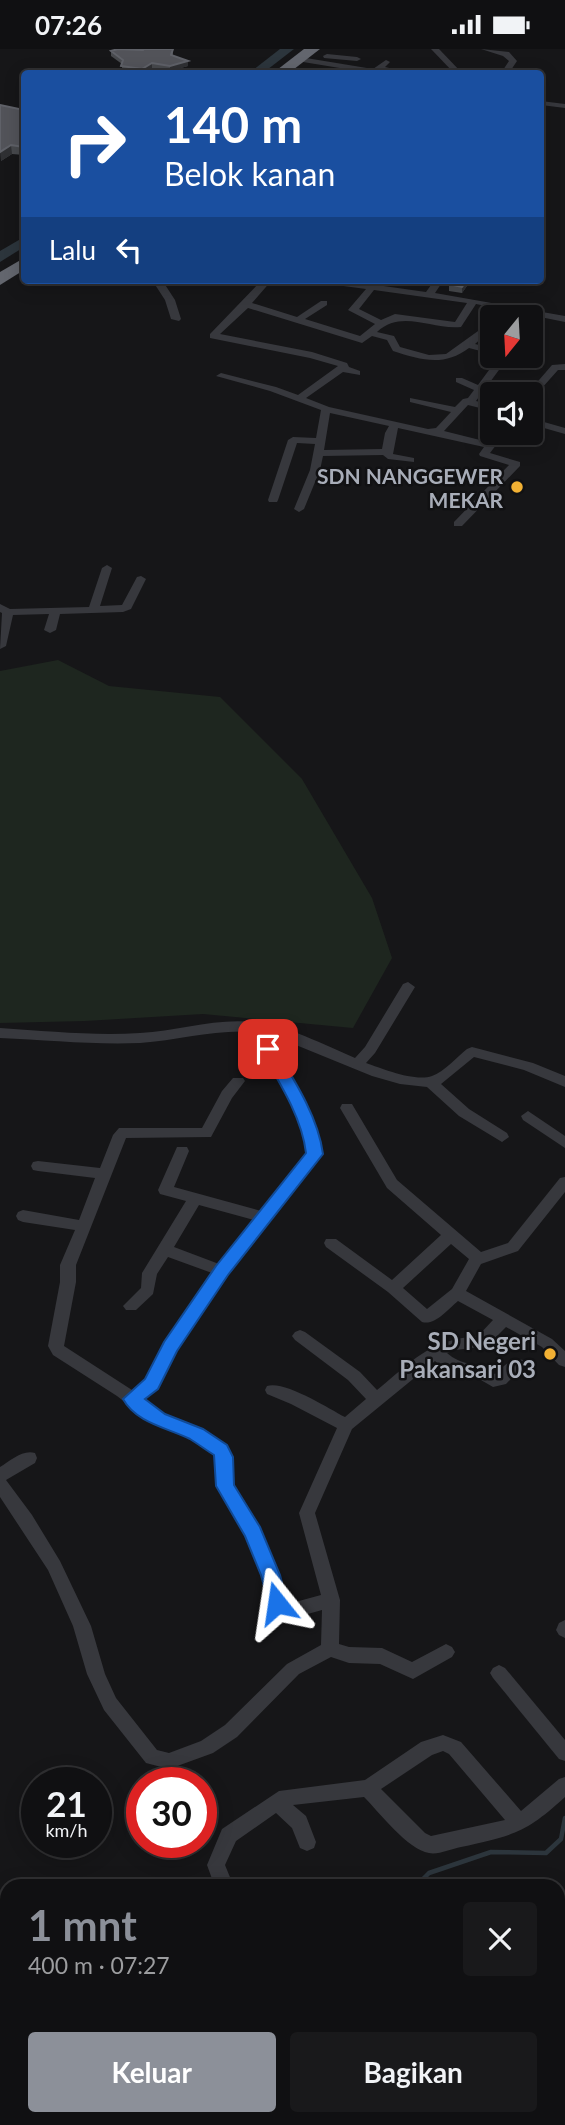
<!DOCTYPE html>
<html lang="id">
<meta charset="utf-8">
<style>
:root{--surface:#101012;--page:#19191b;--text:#f1f3f6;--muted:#9c9d9f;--line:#303032;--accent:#8c9099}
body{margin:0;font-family:Lato,sans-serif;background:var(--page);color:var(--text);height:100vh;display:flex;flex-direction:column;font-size:26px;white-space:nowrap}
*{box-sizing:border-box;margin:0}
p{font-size:23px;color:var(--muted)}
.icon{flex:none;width:38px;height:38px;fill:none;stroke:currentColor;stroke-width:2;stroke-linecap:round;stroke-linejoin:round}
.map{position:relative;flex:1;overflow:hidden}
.side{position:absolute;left:0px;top:1830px;width:565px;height:247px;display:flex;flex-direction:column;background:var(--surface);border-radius:21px 21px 0 0;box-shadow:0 4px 18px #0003,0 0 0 2px var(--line)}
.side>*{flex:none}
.banner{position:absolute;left:21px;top:21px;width:523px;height:214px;border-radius:7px;box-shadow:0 4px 18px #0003,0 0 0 2px var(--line);background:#1a4fa0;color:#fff;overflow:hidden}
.needle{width:46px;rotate:198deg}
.fabs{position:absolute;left:480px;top:256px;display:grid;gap:14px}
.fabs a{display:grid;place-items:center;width:63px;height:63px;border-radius:7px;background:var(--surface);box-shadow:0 4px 18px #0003,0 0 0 2px var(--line);font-size:35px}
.speed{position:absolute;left:21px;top:1718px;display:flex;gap:14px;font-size:35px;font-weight:700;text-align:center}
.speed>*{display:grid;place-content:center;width:91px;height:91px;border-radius:50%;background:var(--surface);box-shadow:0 4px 18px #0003,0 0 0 2px var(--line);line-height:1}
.speed small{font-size:18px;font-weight:400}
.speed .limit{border:10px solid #d22;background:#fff;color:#111}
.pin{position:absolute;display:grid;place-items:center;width:60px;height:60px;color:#fff;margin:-30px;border-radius:14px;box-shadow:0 4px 10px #0006}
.me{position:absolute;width:77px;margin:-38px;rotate:345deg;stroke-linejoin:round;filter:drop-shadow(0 0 5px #0008)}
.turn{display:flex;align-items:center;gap:24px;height:147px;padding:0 28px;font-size:32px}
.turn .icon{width:91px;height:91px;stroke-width:2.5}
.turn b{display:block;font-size:49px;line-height:60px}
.then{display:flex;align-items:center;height:66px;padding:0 28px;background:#0003;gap:14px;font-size:26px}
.round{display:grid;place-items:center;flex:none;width:74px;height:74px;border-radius:7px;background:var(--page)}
.headline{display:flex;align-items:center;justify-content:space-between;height:119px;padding:0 28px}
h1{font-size:42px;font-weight:700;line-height:52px;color:var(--accent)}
.primary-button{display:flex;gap:14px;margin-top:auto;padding:14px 28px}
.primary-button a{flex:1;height:80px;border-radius:7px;background:var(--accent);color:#fff;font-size:28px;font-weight:700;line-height:80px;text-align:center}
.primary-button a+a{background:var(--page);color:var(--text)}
.status{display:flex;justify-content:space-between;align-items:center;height:49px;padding:0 35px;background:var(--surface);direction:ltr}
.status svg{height:19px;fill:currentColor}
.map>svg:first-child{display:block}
.green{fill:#1e261f}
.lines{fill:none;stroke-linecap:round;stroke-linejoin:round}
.stream{stroke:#2c353c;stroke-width:4.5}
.river{fill:#2c353c;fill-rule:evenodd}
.street{fill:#37383d;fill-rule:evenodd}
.highway{fill:#63666e;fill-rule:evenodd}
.wall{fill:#47494d}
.shaded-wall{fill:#2f3033}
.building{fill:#525359;stroke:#5f6168;stroke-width:2}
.route{fill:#1a73e8;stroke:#114b97;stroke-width:2}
.poi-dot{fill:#f2b134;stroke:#111113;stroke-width:2.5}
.labels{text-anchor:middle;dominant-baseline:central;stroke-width:5;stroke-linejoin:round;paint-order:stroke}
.far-poi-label{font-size:21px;font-weight:bold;fill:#a8adb8;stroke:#111113;text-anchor:end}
.poi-label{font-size:24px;font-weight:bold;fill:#a8adb8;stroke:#111113;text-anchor:end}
</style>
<div class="status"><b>07:26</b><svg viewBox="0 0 49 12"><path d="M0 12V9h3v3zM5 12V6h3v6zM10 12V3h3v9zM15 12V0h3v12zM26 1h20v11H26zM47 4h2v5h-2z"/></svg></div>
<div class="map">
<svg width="565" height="2076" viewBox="0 0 565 2076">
<rect width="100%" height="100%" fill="#161618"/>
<polygon class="green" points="58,611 109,637 220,648 302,730 372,849 392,909 353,979 203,965 85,972 0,974 0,622"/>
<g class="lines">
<g class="stream">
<polyline points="415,1838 429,1824 491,1803 546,1804 561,1790 565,1769"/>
<polyline points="177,2076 181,2070"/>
</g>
<g class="river">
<polygon points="280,0 294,0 263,24 249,24"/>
<polygon points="24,188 24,198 0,213 0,202"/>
</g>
<g class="street">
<polygon points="431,0 439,0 462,24 454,24"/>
<polygon points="481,0 509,3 517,12 509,24 501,24 509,12 503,7"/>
<polygon points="327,5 357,8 361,10 357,12 324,9 323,7"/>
<polygon points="300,8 373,20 386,11 390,13 385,18 411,24 380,23 370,24 297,12 296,10"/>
<polygon points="288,22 296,22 300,24 287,24"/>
<polygon points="541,52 565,55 565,59 541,56"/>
<polygon points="152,231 162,231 175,251 181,270 179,272 171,270 165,251"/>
<path d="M262 231H272L252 254 297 268 321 252H327V256L305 270 360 287 375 275 348 261 366 240 321 234 316 231H341L426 243 431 236 426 231H437L441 235 435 244 565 267V273L476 255 461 278C431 281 402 260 377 283L394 287 400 298 429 306 446 305 492 272V280L475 295 492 299V305L469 299C444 318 421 311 393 302L387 291 372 287 362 294 248 259 220 285 312 303 347 314 349 318 360 322V326L343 323 306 349 329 358 428 380 436 379 451 363 410 353V349L455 358 463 350 468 349 474 341 456 333V329H462L478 336 500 306H510L476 352 492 356V362L468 356 444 382 488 393 496 383H506L490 404 520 413V417L462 477H454V473L509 416 480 407 479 405 484 398 398 379 393 405 414 409V413L388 410 383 406 323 407 320 421 304 460 299 463 294 460 310 421 315 395 297 394 278 451 277 453H269L268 451 288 391 293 388 316 389 321 361 270 342 216 327 221 324 276 338 298 346 338 317 310 309 210 289V285ZM374 241 467 254 455 273 395 265 381 271 359 260ZM330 364 389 377 385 384 382 400 324 401Z"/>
<polygon points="565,315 565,321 558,321 533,349 530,350 530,345 527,345 552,316"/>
<polygon points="530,369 565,379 565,385 530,375"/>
<polygon points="530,380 535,383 527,393 519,393 519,389 524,383 530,383"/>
<polygon points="107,516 112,519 100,557 122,556 137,528 141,527 146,530 131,560 123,563 60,565 56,581 50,584 44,581 49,565 13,566 6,597 0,600 2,564 0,563 0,555 10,560 89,558 102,519"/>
<path d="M408 933 415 938 375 1004 366 1014C383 1020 415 1033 432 1027 444 1023 457 1008 467 1000L472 998 533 1014 565 1027V1038L524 1021 474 1008 441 1035 469 1060 507 1084 509 1088 502 1093 459 1067 427 1038 400 1035 372 1027 269 985C225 977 184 991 140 994 94 996 47 991 0 989V979C47 982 94 987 140 984 178 982 215 969 253 973 288 977 322 995 355 1009L365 998 403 935Z"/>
<path d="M268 995 273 997C292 1029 319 1067 321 1105L227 1226 176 1302 157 1339 144 1350 165 1365 202 1380 227 1396 232 1408 233 1436 261 1484 279 1526 285 1551 288 1555 321 1546 299 1464 337 1379 291 1355 267 1345 265 1341 267 1337C284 1331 328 1359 345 1368L366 1350 348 1331 295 1291 292 1287 295 1283 300 1281 305 1283 360 1323 377 1341C413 1312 428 1291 478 1287L493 1271 458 1252C448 1260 435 1277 422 1273L388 1243 326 1198 324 1194 326 1190H336L392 1231 441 1186 387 1139 340 1059 342 1055H352L397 1131 481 1203 508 1194 560 1129 565 1128V1143L518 1202 481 1215 466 1242 552 1290 565 1302V1318L559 1316 542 1298 506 1278 487 1297 456 1301 447 1304C460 1316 479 1315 495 1325 504 1318 511 1307 523 1311L525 1315 506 1335 493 1338 474 1327 444 1320 435 1312 352 1380 315 1464 340 1551 339 1595 349 1598 382 1599 412 1613 446 1595 452 1598 455 1603 452 1608 413 1630 380 1615 349 1614 331 1608 299 1625 237 1688 213 1704 169 1720 146 1714 104 1661 87 1625 73 1577 48 1521 0 1448V1418C10 1412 23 1400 35 1404L37 1409 35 1414 6 1431 32 1466 60 1512 91 1577 105 1625 116 1649 157 1701 169 1704 201 1692 225 1676 287 1615 321 1596 322 1561 290 1570 277 1567 271 1559 263 1526 246 1487 217 1437 215 1405 190 1390 153 1375 117 1347 53 1306 48 1297 60 1233V1216L75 1181 23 1173 18 1171 16 1167 18 1163 23 1161 79 1171 95 1129 38 1122 33 1121 31 1117 33 1113 38 1112 100 1119 113 1086 119 1079H202L222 1042 233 1029H243L245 1032 232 1049 211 1088 126 1089 76 1216V1233L64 1297 132 1341 145 1331 164 1294 212 1224 168 1208 157 1225 153 1245 136 1261H126L123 1257 141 1239 142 1224 186 1152 160 1145 158 1141 177 1098H187L189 1102 174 1138 261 1162 307 1104C305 1067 279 1031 261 1000ZM199 1156 254 1171 219 1215 174 1198ZM451 1195 469 1210 452 1240 427 1260 403 1239Z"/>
<polygon points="528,1062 565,1087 565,1099 523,1071 521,1067"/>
<polygon points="565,1571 565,1589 559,1586 556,1581 559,1574"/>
<polygon points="499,1616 505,1619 565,1691 565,1712 559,1710 493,1629 490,1624 493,1619"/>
<path d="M443 1686 461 1693 521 1762 559 1730 565 1728V1748C526 1784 512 1787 461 1798 451 1800 438 1806 429 1804 408 1801 379 1763 364 1748L293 1756 306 1767 316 1793 314 1799 307 1802 300 1799 292 1779 276 1764 236 1792 225 1816 234 1838H215L207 1816 222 1780 279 1742 365 1731 421 1693ZM443 1702 449 1705 505 1771 431 1787 425 1784 381 1740 432 1706Z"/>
<polygon points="558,1965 565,1968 565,1992 558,1989"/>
<polygon points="565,2034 565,2056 558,2059 558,2037"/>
<polygon points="558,2061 565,2065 565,2076 548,2076 546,2070 558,2070"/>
</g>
<g class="highway">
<polygon points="304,0 320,0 289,24 273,24"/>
<polygon points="24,209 24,221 0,236 0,223"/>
</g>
</g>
<g class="wall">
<polygon points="144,0 173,0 173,6 188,17 170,22 152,19 144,24 122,23 122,15 111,7 111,2 143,1"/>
<polygon points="0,56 24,61 24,106 12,105 1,112"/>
<polygon points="469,234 462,244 449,242 449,235"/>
</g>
<g class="shaded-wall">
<polygon points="188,12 188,17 170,22 170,17"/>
<polygon points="152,14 152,19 143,24 142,20"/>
<polygon points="11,96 12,105 1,112 0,103"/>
<polygon points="467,231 470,231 469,234 462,244 462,238"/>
</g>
<g class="building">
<polygon points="118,0 143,1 144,0 173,0 171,6 188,12 170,17 152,14 142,20 121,17 123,11 111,2"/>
<polygon points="0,56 24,61 24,98 11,96 0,103"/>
<polygon points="452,231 467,231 462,238 449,235"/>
</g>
<path class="route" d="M268 994 273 996C293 1029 318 1067 323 1105L228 1226 177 1302 158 1340 145 1350 165 1365 203 1380 227 1396 233 1408 234 1436 260 1478 280 1526 287 1554 284 1560 277 1562 270 1560 261 1526 245 1487 216 1437 214 1406C206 1401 198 1395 190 1390 168 1379 136 1374 123 1350L145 1330 164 1293 216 1217 306 1104C302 1068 278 1031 260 1000Z"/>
<g class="poi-dot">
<circle cx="517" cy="438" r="7"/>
<circle cx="550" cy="1305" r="7"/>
</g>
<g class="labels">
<g class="far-poi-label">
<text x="503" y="426">SDN NANGGEWER<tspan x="503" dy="24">MEKAR</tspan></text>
</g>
<g class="poi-label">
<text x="536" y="1291">SD Negeri<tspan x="536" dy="28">Pakansari 03</tspan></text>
</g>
</g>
</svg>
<div class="fabs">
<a><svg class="needle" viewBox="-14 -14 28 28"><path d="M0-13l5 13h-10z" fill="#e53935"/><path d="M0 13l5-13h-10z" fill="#9c9d9f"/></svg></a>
<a><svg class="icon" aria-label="sound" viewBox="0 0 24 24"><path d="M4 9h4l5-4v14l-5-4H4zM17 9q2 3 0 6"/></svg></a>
</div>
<div class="speed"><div>21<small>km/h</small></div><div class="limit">30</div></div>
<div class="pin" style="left:268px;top:1000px;background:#d93025"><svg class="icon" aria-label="arrive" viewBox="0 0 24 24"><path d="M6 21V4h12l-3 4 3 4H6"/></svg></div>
<svg class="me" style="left:277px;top:1554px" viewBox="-20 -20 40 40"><path d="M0-17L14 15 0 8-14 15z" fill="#1a73e8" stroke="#fff" stroke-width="4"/></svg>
<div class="banner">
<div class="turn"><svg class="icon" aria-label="right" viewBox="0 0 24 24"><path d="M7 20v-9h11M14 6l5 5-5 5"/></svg><div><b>140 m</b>Belok kanan</div></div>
<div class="then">Lalu<svg class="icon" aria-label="left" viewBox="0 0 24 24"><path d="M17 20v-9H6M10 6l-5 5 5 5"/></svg></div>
</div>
<section class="side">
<div class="headline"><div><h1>1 mnt</h1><p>400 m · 07:27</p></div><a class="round"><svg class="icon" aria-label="close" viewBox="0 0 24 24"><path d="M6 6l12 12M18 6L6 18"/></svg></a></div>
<div class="primary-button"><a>Keluar</a><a>Bagikan</a></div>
</section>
</div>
